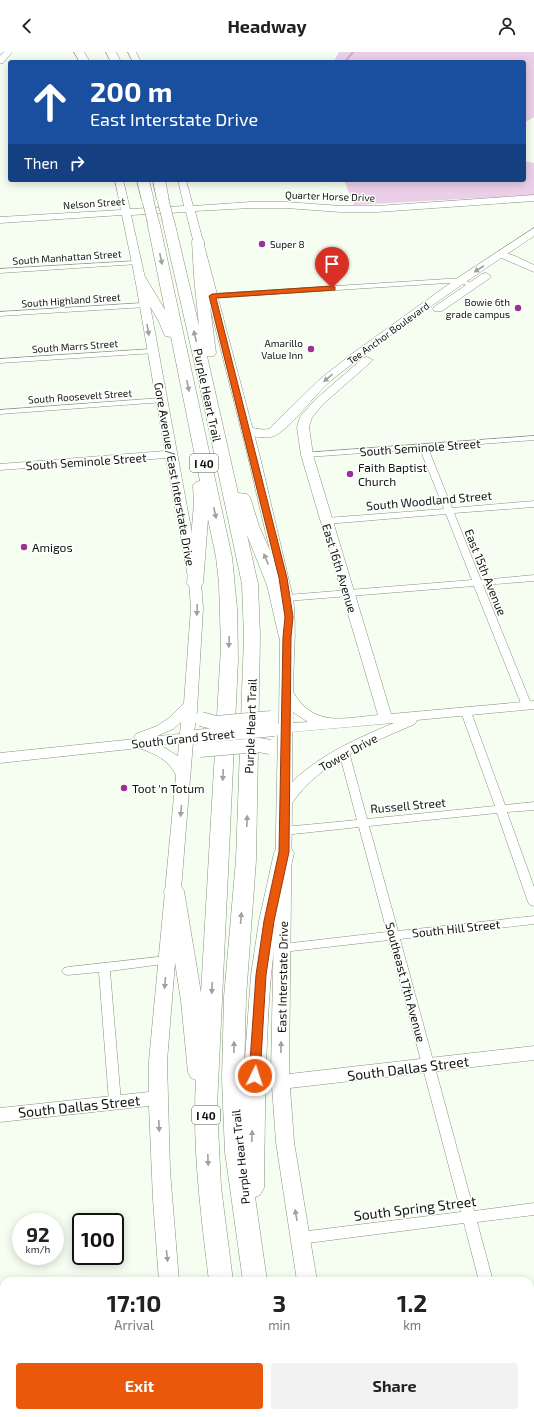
<!DOCTYPE html>
<style>
:root{--surface:#fff;--page:#f2f2f2;--text:#222;--muted:#767676;--accent:#ea580c}
body{margin:0;font-family:"Exo 2",sans-serif;background:var(--page);color:var(--text);height:100vh;display:flex;flex-direction:column;font-size:15px;white-space:nowrap}
*{box-sizing:border-box;margin:0}
p{font-size:13px;color:var(--muted)}
.icon{flex:none;width:22px;height:22px;fill:none;stroke:currentColor;stroke-width:2;stroke-linecap:round;stroke-linejoin:round}
.map{position:relative;flex:1;overflow:hidden}
.drawer{position:absolute;left:0px;top:1225px;width:534px;height:140px;display:flex;flex-direction:column;background:var(--surface);border-radius:12px 12px 0 0;box-shadow:0 2px 10px #0003}
.drawer>*{flex:none}
.banner{position:absolute;left:8px;top:8px;width:518px;height:122px;border-radius:4px;box-shadow:0 2px 10px #0003;background:#1a4fa0;color:#fff;overflow:hidden}
.speed{position:absolute;left:12px;top:1161px;display:flex;gap:8px;font-size:20px;font-weight:700;text-align:center}
.speed>*{display:grid;place-content:center;width:52px;height:52px;border-radius:50%;background:var(--surface);box-shadow:0 2px 10px #0003;line-height:1}
.speed small{font-size:10px;font-weight:400}
.speed .limit{border:2px solid #111;border-radius:6px;background:#fff;color:#111}
.pin{position:absolute;display:grid;place-items:center;width:34px;height:34px;color:#fff;margin:-41px -17px;border-radius:50% 50% 50% 0;rotate:-45deg;box-shadow:0 0 4px #0007}
.pin .icon{rotate:45deg}
.me{position:absolute;width:44px;margin:-22px;rotate:4deg;stroke-linejoin:round;filter:drop-shadow(0 0 3px #0008)}
.turn{display:flex;align-items:center;gap:14px;height:84px;padding:0 16px;font-size:18px}
.turn .icon{width:52px;height:52px;stroke-width:2.5}
.turn b{display:block;font-size:28px;line-height:34px}
.then{display:flex;align-items:center;height:38px;padding:0 16px;background:#0003;gap:8px;font-size:15px}
.eta{display:flex;justify-content:space-evenly;align-items:center;height:68px;text-align:center}
.eta b{font-size:24px;font-weight:700;line-height:28px}
.primary-button{display:flex;gap:8px;margin-top:auto;padding:8px 16px}
.primary-button a{flex:1;height:46px;border-radius:4px;background:var(--accent);color:#fff;font-size:16px;font-weight:700;line-height:46px;text-align:center}
.primary-button a+a{background:var(--page);color:var(--text)}
header{display:flex;justify-content:space-between;align-items:center;height:52px;padding:0 16px;background:var(--surface);font-size:18px;font-weight:700}
.map>svg:first-child{display:block}
.green{fill:#ebcfe8}
.lines{fill:none;stroke-linecap:round;stroke-linejoin:round}
.stream{stroke:#c2a5bf;stroke-width:1.5}
.street-casing{stroke:#85937d;stroke-width:1}
.secondary-casing{stroke:#85937d;stroke-width:1}
.primary-casing{stroke:#85937d;stroke-width:1}
.highway-casing{stroke:#85937d;stroke-width:1}
.street{fill:#fff;fill-rule:evenodd}
.secondary{fill:#fff;fill-rule:evenodd}
.primary{fill:#fff;fill-rule:evenodd}
.highway{fill:#fff;fill-rule:evenodd}
.secondary-bridge-casing{stroke:#85937d;stroke-width:15;stroke-linecap:butt}
.highway-bridge-casing{stroke:#85937d;stroke-width:12;stroke-linecap:butt}
.secondary-bridge{stroke:#fff;stroke-width:14}
.highway-bridge{stroke:#fff;stroke-width:11}
.oneway{fill:#9fa19e}
.route{fill:#ea580c;stroke:#983908}
.poi-dot{fill:#9a3296;stroke:#fff;stroke-width:1.5}
.labels{text-anchor:middle;dominant-baseline:central;stroke-width:3;stroke-linejoin:round;paint-order:stroke}
.far-street-label{font-size:10px;fill:#0f140c;stroke:#fff}
.far-poi-label{font-size:10px;fill:#0f140c;stroke:#fff;text-anchor:end}
.shield{fill:#fff;stroke:#575a55;stroke-width:1}
.shield-label{font-size:11px;font-weight:bold;fill:#0f140c}
.street-label{font-size:12px;fill:#0f140c;stroke:#fff}
.poi-label{font-size:12px;fill:#0f140c;stroke:#fff;text-anchor:start}
.near-street-label{font-size:14px;fill:#0f140c;stroke:#fff}
</style>
<header><svg class="icon" aria-label="back" viewBox="0 0 24 24"><path d="M15 5l-7 7 7 7"/></svg>Headway<svg class="icon" aria-label="person" viewBox="0 0 24 24"><circle cx="12" cy="8" r="4"/><path d="M4 21q1-7 8-7t8 7"/></svg></header>
<div class="map">
<svg width="534" height="1365" viewBox="0 0 534 1365">
<rect width="100%" height="100%" fill="#f5fef0"/>
<g class="green">
<polygon points="339,0 534,0 534,65 524,71 524,10 329,10 334,9"/>
<polygon points="524,109 534,111 534,143 354,153 344,128 524,128"/>
</g>
<g class="lines">
<polyline class="stream" points="345,10 353,0"/>
<g class="street-casing">
<g id="street">
<polygon points="136,209 138,210 138,212 0,221 0,217"/>
<polygon points="447,227 460,227 477,233 473,235 460,231 447,231 212,246 208,244 212,242"/>
<polygon points="143,251 147,253 146,255 0,264 0,260"/>
<polygon points="152,297 156,299 155,301 0,311 0,307"/>
<polygon points="161,346 164,346 164,350 0,362 0,358"/>
<polygon points="534,384 534,388 428,396 452,456 534,449 534,455 454,461 481,528 534,523 534,529 483,533 532,654 530,656 527,657 522,654 474,534 287,549 282,546 287,543 472,528 446,462 326,472 322,469 326,466 444,457 420,397 307,405 304,405 304,401"/>
<polygon points="466,657 471,660 505,753 534,750 534,758 507,760 534,835 534,854 530,853 528,850 497,761 369,774 398,879 534,864 534,872 400,887 474,1159 534,1151 534,1163 477,1170 493,1229 479,1229 464,1171 300,1192 295,1190 293,1186 295,1182 300,1180 461,1160 389,888 283,900 279,899 277,896 279,893 283,892 387,880 359,775 284,783 280,782 279,779 280,776 284,775 357,768 339,700 340,698 348,698 349,700 367,767 495,754 461,660"/>
<polygon points="167,904 171,905 173,908 171,911 110,919 121,1050 119,1054 115,1055 111,1054 109,1050 99,920 68,923 64,922 62,919 64,916 68,915"/>
<polygon points="534,1334 534,1348 530,1349 530,1335"/>
<polygon points="353,1361 396,1361 395,1365 352,1365"/>
<polygon points="514,1361 528,1361 529,1365 515,1365"/>
</g>
</g>
<g class="secondary-casing">
<g id="secondary">
<polygon points="4,0 12,0 3,11 0,11 0,4"/>
<polygon points="128,0 136,0 141,10 133,10"/>
<path d="M115 128H123L130 157 184 154 178 128H186L193 154 251 150H286L341 154H377L534 143V149L377 160H341L286 156H251L195 159 260 405 293 546C297 577 293 609 293 640 314 676 344 666 378 663L301 403 297 375 300 365 306 362 312 365 309 375 313 403 391 662 534 649V657L417 668 415 672C370 692 321 709 292 751L289 1022 534 994V1008L290 1036 294 1090 317 1229H297L276 1090 271 1020 278 681 272 680 270 677 272 674 279 672 280 585 283 565 281 546 248 405 186 160 131 163 145 226 201 531 203 556 197 658 194 681 200 682 202 685 200 688 193 690 167 1009 170 1119 179 1229H159L153 1147 149 1054 0 1070V1056L149 1040V1009L176 723C168 707 155 702 139 696L0 711V701L135 687 134 685 136 682 157 674 169 666 184 651 191 556 189 531 166 406 0 418V412L165 399 135 226 122 163 0 171V165L121 158ZM293 660 308 670 293 671ZM181 670 180 682 157 684 173 677ZM394 671C358 686 321 702 292 730V680ZM179 691 178 704 160 693Z"/>
<polygon points="500,199 515,204 534,213 534,220 497,204 495,202 497,200"/>
<polygon points="173,1361 193,1361 194,1365 174,1365"/>
<rect x="320" y="1361" width="20" height="4"/>
</g>
</g>
<g class="primary-casing">
<g id="primary">
<path d="M534 176V184C466 229 398 276 334 326 314 342 299 367 278 382 268 389 253 384 243 382L241 379 243 376C251 374 260 379 269 377L320 327 353 301 456 227Z"/>
<polygon points="486,221 491,224 490,226 442,259 434,259 433,257 434,255 482,222"/>
<polygon points="367,305 373,308 371,310 323,352 310,368 302,368 300,365 315,348 363,306"/>
</g>
</g>
<g class="highway-casing">
<g id="highway">
<polygon points="74,0 84,0 90,10 80,10"/>
<polygon points="106,0 116,0 121,10 111,10"/>
<polygon points="137,128 149,128 154,149 152,151 144,151 142,149"/>
<polygon points="153,128 165,128 169,148 167,150 159,150 157,148"/>
<path d="M168 164 172 165 174 168 199 274 194 224 192 189 194 186H202L204 189 206 224 216 301 214 304H207L238 441 247 442 250 445 259 474 275 510 283 533 295 585 293 589 287 590 281 589 279 585 267 533 247 483 258 532 260 585 256 808 246 945 244 1020 251 923 259 869 274 801 277 796 284 794 291 796 294 801C285 841 275 882 271 923 265 994 265 1065 264 1136L260 1143 255 1145 267 1229H243L225 1100 222 1027 224 945 236 808 244 585 242 532 200 335 162 168 164 165Z"/>
<path d="M153 165 157 166 159 169 232 505 237 556 238 608 217 1054 221 1135 233 1229H209C201 1162 192 1096 196 1028L191 1026 188 1020 181 949 164 839 167 834 174 832 181 834 184 839 201 941 221 595 219 531 216 505 208 467 203 531 201 534 195 536 189 534 187 531 194 452 193 433 196 430 200 429 171 285 165 284 159 270 134 226 136 223H144L165 258 147 169 149 166Z"/>
<polygon points="225,1361 251,1361 252,1365 226,1365"/>
<polygon points="260,1361 286,1361 287,1365 261,1365"/>
</g>
</g>
<use href="#street" class="street"/>
<use href="#secondary" class="secondary"/>
<use href="#primary" class="primary"/>
<use href="#highway" class="highway"/>
<g class="secondary-bridge-casing">
<g id="secondary-bridge">
<polyline points="201,667 216,671 271,666"/>
<polyline points="195,685 274,677"/>
<polyline points="200,698 259,693 270,695"/>
</g>
</g>
<g class="highway-bridge-casing">
<g id="highway-bridge">
<polyline points="163,148 168,168"/>
<polyline points="148,149 153,169"/>
</g>
</g>
<use href="#secondary-bridge" class="secondary-bridge"/>
<use href="#highway-bridge" class="highway-bridge"/>
</g>
<defs><path id="oneway-solid" d="M-6-.8H1V-3.2L6.5 0L1 3.2V.8H-6Z"/></defs>
<g class="oneway">
<use href="#oneway-solid" transform="translate(161 207) rotate(78)"/>
<use href="#oneway-solid" transform="translate(479 217) rotate(147)"/>
<use href="#oneway-solid" transform="translate(148 278) rotate(80)"/>
<use href="#oneway-solid" transform="translate(195 284) rotate(-103)"/>
<use href="#oneway-solid" transform="translate(328 326) rotate(140)"/>
<use href="#oneway-solid" transform="translate(188 334) rotate(78)"/>
<use href="#oneway-solid" transform="translate(215 461) rotate(78)"/>
<use href="#oneway-solid" transform="translate(266 507) rotate(-112)"/>
<use href="#oneway-solid" transform="translate(197 558) rotate(92)"/>
<use href="#oneway-solid" transform="translate(229 590) rotate(92)"/>
<use href="#oneway-solid" transform="translate(223 723) rotate(93)"/>
<use href="#oneway-solid" transform="translate(181 759) rotate(95)"/>
<use href="#oneway-solid" transform="translate(247 769) rotate(-88)"/>
<use href="#oneway-solid" transform="translate(241 866) rotate(-85)"/>
<use href="#oneway-solid" transform="translate(165 931) rotate(95)"/>
<use href="#oneway-solid" transform="translate(212 936) rotate(93)"/>
<use href="#oneway-solid" transform="translate(234 995) rotate(-89)"/>
<use href="#oneway-solid" transform="translate(281 995) rotate(-89)"/>
<use href="#oneway-solid" transform="translate(159 1074) rotate(88)"/>
<use href="#oneway-solid" transform="translate(252 1084) rotate(-88)"/>
<use href="#oneway-solid" transform="translate(208 1108) rotate(88)"/>
<use href="#oneway-solid" transform="translate(296 1163) rotate(-100)"/>
<use href="#oneway-solid" transform="translate(167 1204) rotate(84)"/>
</g>
<polygon class="route" points="332,234 335,235 335,238 216,246 287,526 293,565 291,585 289,800 274,869 266,923 260,1024 259,1027 255,1029 251,1027 249,1024 256,923 264,869 279,800 283,585 285,565 279,526 209,244 212,242"/>
<g class="poi-dot">
<circle cx="262" cy="192" r="4"/>
<circle cx="518" cy="256" r="4"/>
<circle cx="311" cy="297" r="4"/>
<circle cx="350" cy="422" r="4"/>
<circle cx="24" cy="495" r="4"/>
<circle cx="124" cy="736" r="4"/>
</g>
<g class="labels">
<g class="far-street-label">
<text transform="translate(330 144) rotate(2)">Quarter Horse Drive</text>
<text transform="translate(94 151) rotate(-4)">Nelson Street</text>
<text transform="translate(67 205) rotate(-4)">South Manhattan Street</text>
<text transform="translate(71 248) rotate(-4)">South Highland Street</text>
<text transform="translate(388 281) rotate(-36)">Tee Anchor Boulevard</text>
<text transform="translate(75 294) rotate(-4)">South Marrs Street</text>
<text transform="translate(80 344) rotate(-4)">South Roosevelt Street</text>
</g>
<g class="far-poi-label">
<text x="270" y="192" text-anchor="start">Super 8</text>
<text x="510" y="250">Bowie 6th<tspan x="510" dy="12">grade campus</tspan></text>
<text x="303" y="291">Amarillo<tspan x="303" dy="12">Value Inn</tspan></text>
</g>
<g class="shield">
<rect x="190" y="402" width="28" height="18" rx="3"/>
<rect x="192" y="1054" width="28" height="18" rx="3"/>
</g>
<g class="shield-label">
<text x="204" y="411">I 40</text>
<text x="206" y="1063">I 40</text>
</g>
<g class="street-label">
<text transform="translate(208 343) rotate(78)">Purple Heart Trail</text>
<text transform="translate(420 395) rotate(-4)">South Seminole Street</text>
<text transform="translate(86 409) rotate(-4)">South Seminole Street</text>
<text transform="translate(175 422) rotate(80)">Gore Avenue/East Interstate Drive</text>
<text transform="translate(429 448) rotate(-5)">South Woodland Street</text>
<text transform="translate(340 516) rotate(73)">East 16th Avenue</text>
<text transform="translate(486 520) rotate(68)">East 15th Avenue</text>
<text transform="translate(250 674) rotate(-88)">Purple Heart Trail</text>
<text transform="translate(183 686) rotate(-6)">South Grand Street</text>
<text transform="translate(348 700) rotate(-29)">Tower Drive</text>
<text transform="translate(408 753) rotate(-5)">Russell Street</text>
<text transform="translate(456 876) rotate(-6)">South Hill Street</text>
<text transform="translate(282 925) rotate(-89)">East Interstate Drive</text>
<text transform="translate(406 930) rotate(75)">Southeast 17th Avenue</text>
<text transform="translate(240 1105) rotate(-96)">Purple Heart Trail</text>
</g>
<g class="poi-label">
<text x="358" y="415">Faith Baptist<tspan x="358" dy="14">Church</tspan></text>
<text x="32" y="495">Amigos</text>
<text x="132" y="736">Toot 'n Totum</text>
</g>
<g class="near-street-label">
<text transform="translate(408 1016) rotate(-7)">South Dallas Street</text>
<text transform="translate(79 1054) rotate(-6)">South Dallas Street</text>
<text transform="translate(415 1156) rotate(-7)">South Spring Street</text>
</g>
</g>
</svg>
<div class="speed"><div>92<small>km/h</small></div><div class="limit">100</div></div>
<div class="pin" style="left:332px;top:236px;background:#d93025"><svg class="icon" aria-label="arrive" viewBox="0 0 24 24"><path d="M6 21V4h12l-3 4 3 4H6"/></svg></div>
<svg class="me" style="left:255px;top:1024px" viewBox="-20 -20 40 40"><circle r="17" fill="#ea580c" stroke="#fff" stroke-width="3"/><path d="M0-11L8 9 0 5-8 9z" fill="#fff"/></svg>
<div class="banner">
<div class="turn"><svg class="icon" aria-label="ahead" viewBox="0 0 24 24"><path d="M12 20V5M6 11l6-6 6 6"/></svg><div><b>200 m</b>East Interstate Drive</div></div>
<div class="then">Then<svg class="icon" aria-label="right" viewBox="0 0 24 24"><path d="M7 20v-9h11M14 6l5 5-5 5"/></svg></div>
</div>
<section class="drawer">
<div class="eta">
<div><b>17:10</b><p>Arrival</p></div>
<div><b>3</b><p>min</p></div>
<div><b>1.2</b><p>km</p></div>
</div>
<div class="primary-button"><a>Exit</a><a>Share</a></div>
</section>
</div>
